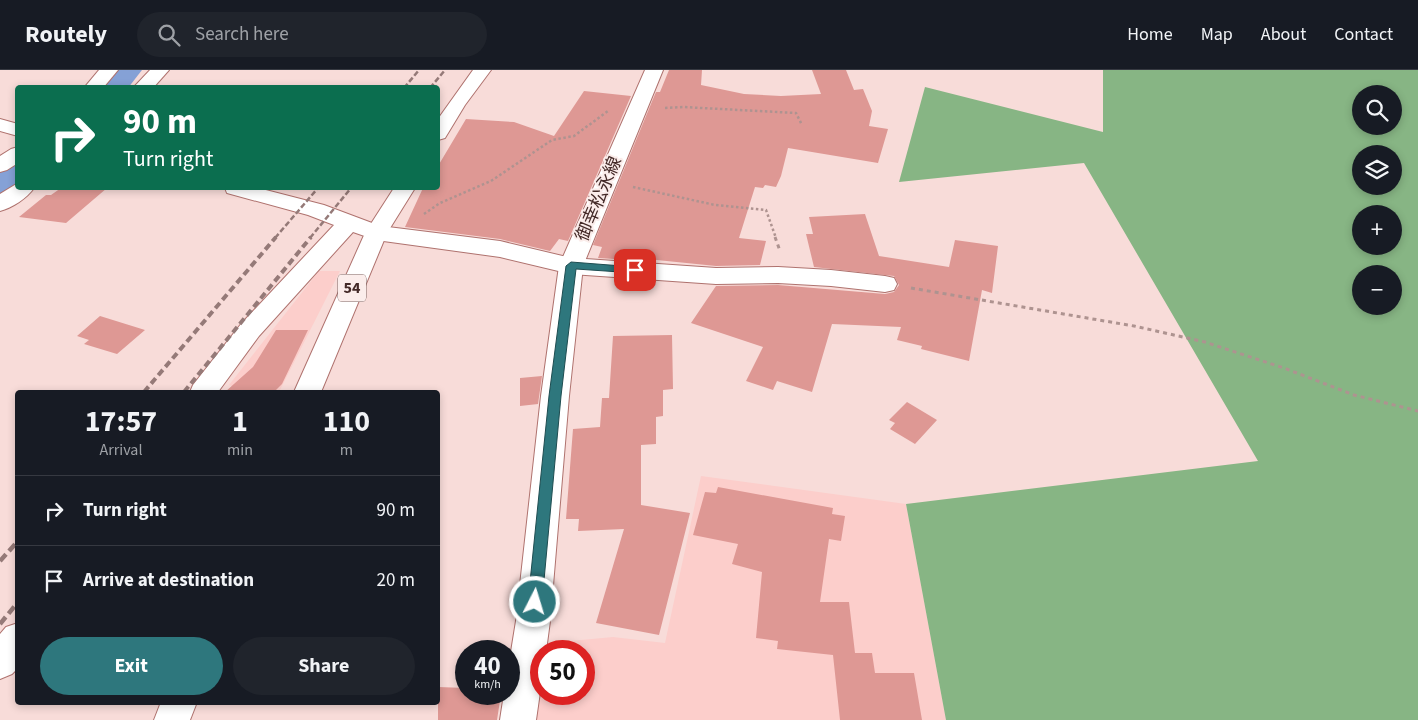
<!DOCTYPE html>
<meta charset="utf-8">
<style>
:root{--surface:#171b24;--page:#20242c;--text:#f1f3f6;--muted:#9ea1a6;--line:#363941;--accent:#2e777d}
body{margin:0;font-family:"Source Sans 3","Noto Sans JP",sans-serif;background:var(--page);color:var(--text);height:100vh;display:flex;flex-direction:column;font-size:19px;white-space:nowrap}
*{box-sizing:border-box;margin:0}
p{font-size:16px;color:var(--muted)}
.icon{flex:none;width:28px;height:28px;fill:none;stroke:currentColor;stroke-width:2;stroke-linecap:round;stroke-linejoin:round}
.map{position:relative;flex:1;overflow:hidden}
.sheet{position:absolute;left:15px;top:320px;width:425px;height:315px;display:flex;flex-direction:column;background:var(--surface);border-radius:5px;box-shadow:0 2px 8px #0003}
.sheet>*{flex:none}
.hud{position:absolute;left:15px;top:15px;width:425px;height:105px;border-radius:5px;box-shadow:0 2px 8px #0003;background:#0b6e4f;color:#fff;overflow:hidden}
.fabs{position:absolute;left:1352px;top:15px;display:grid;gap:10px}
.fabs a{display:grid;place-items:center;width:50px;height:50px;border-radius:50%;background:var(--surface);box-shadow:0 2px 8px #0003;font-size:25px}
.speed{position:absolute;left:455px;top:570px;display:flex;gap:10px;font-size:25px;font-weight:700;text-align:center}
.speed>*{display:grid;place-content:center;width:65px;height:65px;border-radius:50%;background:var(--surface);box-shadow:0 2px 8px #0003;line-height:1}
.speed small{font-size:12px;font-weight:400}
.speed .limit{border:8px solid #d22;background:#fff;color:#111}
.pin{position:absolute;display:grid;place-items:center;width:42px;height:42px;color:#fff;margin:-21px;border-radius:10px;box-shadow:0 2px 8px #0006}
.me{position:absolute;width:55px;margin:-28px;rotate:5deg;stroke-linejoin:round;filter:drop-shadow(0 0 4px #0008)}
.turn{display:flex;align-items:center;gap:18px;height:105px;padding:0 25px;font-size:22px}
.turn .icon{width:65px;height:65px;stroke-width:2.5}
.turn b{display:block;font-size:35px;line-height:42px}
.eta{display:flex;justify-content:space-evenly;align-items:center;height:85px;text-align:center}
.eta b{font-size:30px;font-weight:700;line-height:35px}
.action{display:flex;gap:10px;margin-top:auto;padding:10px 25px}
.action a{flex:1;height:58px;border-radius:30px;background:var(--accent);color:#fff;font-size:20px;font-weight:700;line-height:58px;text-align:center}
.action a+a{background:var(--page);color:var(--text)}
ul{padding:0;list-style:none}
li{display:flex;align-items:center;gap:15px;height:70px;padding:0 25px;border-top:1px solid var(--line)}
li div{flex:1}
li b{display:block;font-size:19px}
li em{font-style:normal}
header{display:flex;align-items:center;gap:30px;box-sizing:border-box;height:70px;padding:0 25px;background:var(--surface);border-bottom:1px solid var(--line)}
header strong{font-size:24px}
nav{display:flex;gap:28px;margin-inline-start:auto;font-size:18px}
.search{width:350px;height:45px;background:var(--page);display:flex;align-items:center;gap:12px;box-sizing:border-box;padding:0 18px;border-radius:28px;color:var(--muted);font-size:19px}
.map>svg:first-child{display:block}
.built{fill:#fccecb;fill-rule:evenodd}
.forest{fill:#87b584;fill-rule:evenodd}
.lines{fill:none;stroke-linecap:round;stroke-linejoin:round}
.river{fill:#85a1d6;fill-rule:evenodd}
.building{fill:#de9894}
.minor-casing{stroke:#af726e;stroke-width:2}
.secondary-casing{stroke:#af726e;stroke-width:2}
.primary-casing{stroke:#af726e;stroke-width:2}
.path-far1{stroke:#ae9390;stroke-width:2.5;stroke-dasharray:2.5 2.5;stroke-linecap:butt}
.path{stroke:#ae9390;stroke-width:3;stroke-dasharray:4 4;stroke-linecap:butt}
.minor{fill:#fff;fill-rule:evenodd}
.secondary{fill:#fff;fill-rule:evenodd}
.primary{fill:#fff;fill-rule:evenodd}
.rail-far2{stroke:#957a78;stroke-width:2.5;stroke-dasharray:5.5 2.5;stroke-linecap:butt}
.rail-far1{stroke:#957a78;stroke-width:4;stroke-dasharray:7 4;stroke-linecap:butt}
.rail{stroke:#957a78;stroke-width:4.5;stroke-dasharray:9 4.5;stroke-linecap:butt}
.route{fill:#2e777d;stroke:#1e4d51}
.labels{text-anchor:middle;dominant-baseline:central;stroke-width:4;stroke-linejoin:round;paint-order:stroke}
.shield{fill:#fbedeb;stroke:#7b6462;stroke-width:1}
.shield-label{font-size:16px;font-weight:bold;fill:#442a28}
.street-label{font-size:18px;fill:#442a28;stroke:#fbedeb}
</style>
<header>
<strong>Routely</strong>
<div class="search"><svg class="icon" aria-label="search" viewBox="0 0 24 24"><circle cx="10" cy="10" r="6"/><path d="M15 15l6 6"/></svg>Search here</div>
<nav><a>Home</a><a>Map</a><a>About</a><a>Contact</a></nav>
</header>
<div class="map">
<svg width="1418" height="650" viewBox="0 0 1418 650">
<rect width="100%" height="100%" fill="#f8dcd9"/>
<g class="built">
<polygon points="319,201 340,201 279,322 248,322 229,315"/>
<path d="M701 406 906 434 946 650H530L538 574 613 567 665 573ZM541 581H584V624H541Z"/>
</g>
<path class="forest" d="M1103 0H1418V650H946L906 434 1258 391 1084 93 899 112 925 17 1103 62ZM1361 24H1394V56H1361ZM1361 84H1394V116H1361ZM1361 144H1394V176H1361ZM1361 204H1394V236H1361Z"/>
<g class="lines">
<g class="river">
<polygon points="103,0 142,0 128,18 87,18"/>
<polygon points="18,92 18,118 29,118 16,127 0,131 0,98"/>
</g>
</g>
<g class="building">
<polygon points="669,0 702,0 701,15 744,24 781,26 821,24 812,0 846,0 854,20 863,19 872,41 869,56 888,59 878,93 788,78 781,106 776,117 765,115 763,118 755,117 739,168 766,171 760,195 716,196 647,189 646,191 598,188 602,177 593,175 653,29 656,22 660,22"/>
<polygon points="584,21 631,26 568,171 559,169 550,181 500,169 405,157 423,118 438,118 438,96 466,49 514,52 554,66"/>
<polygon points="61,118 107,118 66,153 19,147 46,125 51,125"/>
<polygon points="865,144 879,186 949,197 955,170 998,176 992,223 982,220 969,291 921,279 922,276 897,270 901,257 832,254 812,322 777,311 773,320 746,311 763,277 691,253 716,216 778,215 885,224 894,222 899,215 894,206 814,197 806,164 813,164 809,147"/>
<polygon points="100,246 145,260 117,284 84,274 89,270 77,266"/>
<polygon points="276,260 308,260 282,314 274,322 225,322 253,297"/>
<polygon points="672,265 673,319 663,320 663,346 656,347 656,374 641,375 641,435 690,443 659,565 596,553 624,459 578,461 579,449 566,449 573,359 600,357 602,328 609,328 613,266"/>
<polygon points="542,306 538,334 520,336 520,308"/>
<polygon points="907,332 937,350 915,374 890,359 895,353 889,350"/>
<polygon points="718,417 833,438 832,444 845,446 841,471 829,469 820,532 849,532 855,583 872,583 875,603 914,603 922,650 840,650 833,585 777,579 778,571 756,568 762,502 732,494 738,474 693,465 705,422 716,423"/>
<polygon points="438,617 466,618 466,624 501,624 497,650 438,650"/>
</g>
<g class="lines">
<g class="minor-casing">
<g id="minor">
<polygon points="99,0 118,0 103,18 84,18"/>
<polygon points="150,0 169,0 153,18 133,18"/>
<polygon points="0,49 18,54 18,66 0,61"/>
<polygon points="18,77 18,93 7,100 0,102 0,86 11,79"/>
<path d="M18 113V118H34C27 128 12 138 0 141V124Z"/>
<polygon points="225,118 258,118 324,135 380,156 500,171 571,188 716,198 778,197 831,200 885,206 894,208 897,214 894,220 885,222 831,216 778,213 716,214 571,204 500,187 376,170 353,162 259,266 218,322 190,322 193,315 241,254 334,155 308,145 227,123"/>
<polygon points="18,553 18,598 12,604 0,609 0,564 6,557"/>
</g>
</g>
<g class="secondary-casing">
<polygon id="secondary" points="645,0 663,0 583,196 569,326 550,551 546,581 541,581 541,615 536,650 500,650 504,624 509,624 509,594 516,551 541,326 559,196"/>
</g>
<g class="primary-casing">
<g id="primary">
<polygon points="473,0 491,0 465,35 445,68 438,70 438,49"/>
<polygon points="394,118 415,118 387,163 321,322 294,322 365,163"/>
<polygon points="161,632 197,632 190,650 154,650"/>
</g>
</g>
<g class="path-far1">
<polyline points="665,38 683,37 796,43 802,55"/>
<polyline points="633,117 715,135 766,140 776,168"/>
<polyline points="424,144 440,133 491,111 552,70 574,66 608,41"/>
</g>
<g class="path">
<polyline points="775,167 780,181"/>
<polyline points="911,218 1134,256 1205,272 1284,298 1354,325 1418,341"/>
</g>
<use href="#minor" class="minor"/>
<use href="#secondary" class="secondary"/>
<use href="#primary" class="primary"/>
<g class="rail-far2">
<polyline points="404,18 419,0"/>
<polyline points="430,18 445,0"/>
<polyline points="275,168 318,118"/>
<polyline points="310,168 351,118"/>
</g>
<g class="rail-far1">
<polyline points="144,322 276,167"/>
<polyline points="184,322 311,167"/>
</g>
<g class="rail">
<polyline points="0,491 18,471"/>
<polyline points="0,554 18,532"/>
</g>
</g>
<polygon class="route" points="571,192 635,197 640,200 635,203 576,199 561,326 542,532 540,537 535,538 530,537 528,532 549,326 566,196"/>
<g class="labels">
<rect class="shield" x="338" y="204.5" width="28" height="27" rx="4"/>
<g class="shield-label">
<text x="352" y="218">54</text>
</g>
<g class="street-label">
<text transform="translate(599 129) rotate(-67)">御幸松永線</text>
</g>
</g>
</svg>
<div class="fabs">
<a><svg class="icon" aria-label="search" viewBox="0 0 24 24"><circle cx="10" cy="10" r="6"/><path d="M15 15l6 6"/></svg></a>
<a><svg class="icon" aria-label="layers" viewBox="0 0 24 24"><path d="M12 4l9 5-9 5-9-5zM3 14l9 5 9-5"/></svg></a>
<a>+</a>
<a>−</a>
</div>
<div class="speed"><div>40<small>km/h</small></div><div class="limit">50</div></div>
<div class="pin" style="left:635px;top:200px;background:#d93025"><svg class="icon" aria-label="arrive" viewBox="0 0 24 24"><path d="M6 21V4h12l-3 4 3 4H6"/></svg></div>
<svg class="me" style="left:535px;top:532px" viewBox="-20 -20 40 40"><circle r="17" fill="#2e777d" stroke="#fff" stroke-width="3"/><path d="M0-11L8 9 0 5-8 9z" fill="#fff"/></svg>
<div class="hud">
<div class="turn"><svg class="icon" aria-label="right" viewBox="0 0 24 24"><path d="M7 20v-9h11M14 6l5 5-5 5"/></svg><div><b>90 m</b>Turn right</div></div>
</div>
<section class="sheet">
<div class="eta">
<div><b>17:57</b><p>Arrival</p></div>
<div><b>1</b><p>min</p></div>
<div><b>110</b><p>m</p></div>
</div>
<ul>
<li><svg class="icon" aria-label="right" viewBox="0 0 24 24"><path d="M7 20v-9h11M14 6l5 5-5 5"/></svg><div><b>Turn right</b></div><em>90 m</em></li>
<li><svg class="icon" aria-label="arrive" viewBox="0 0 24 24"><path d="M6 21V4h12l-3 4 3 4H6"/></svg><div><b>Arrive at destination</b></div><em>20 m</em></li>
</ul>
<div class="action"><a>Exit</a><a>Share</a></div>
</section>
</div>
